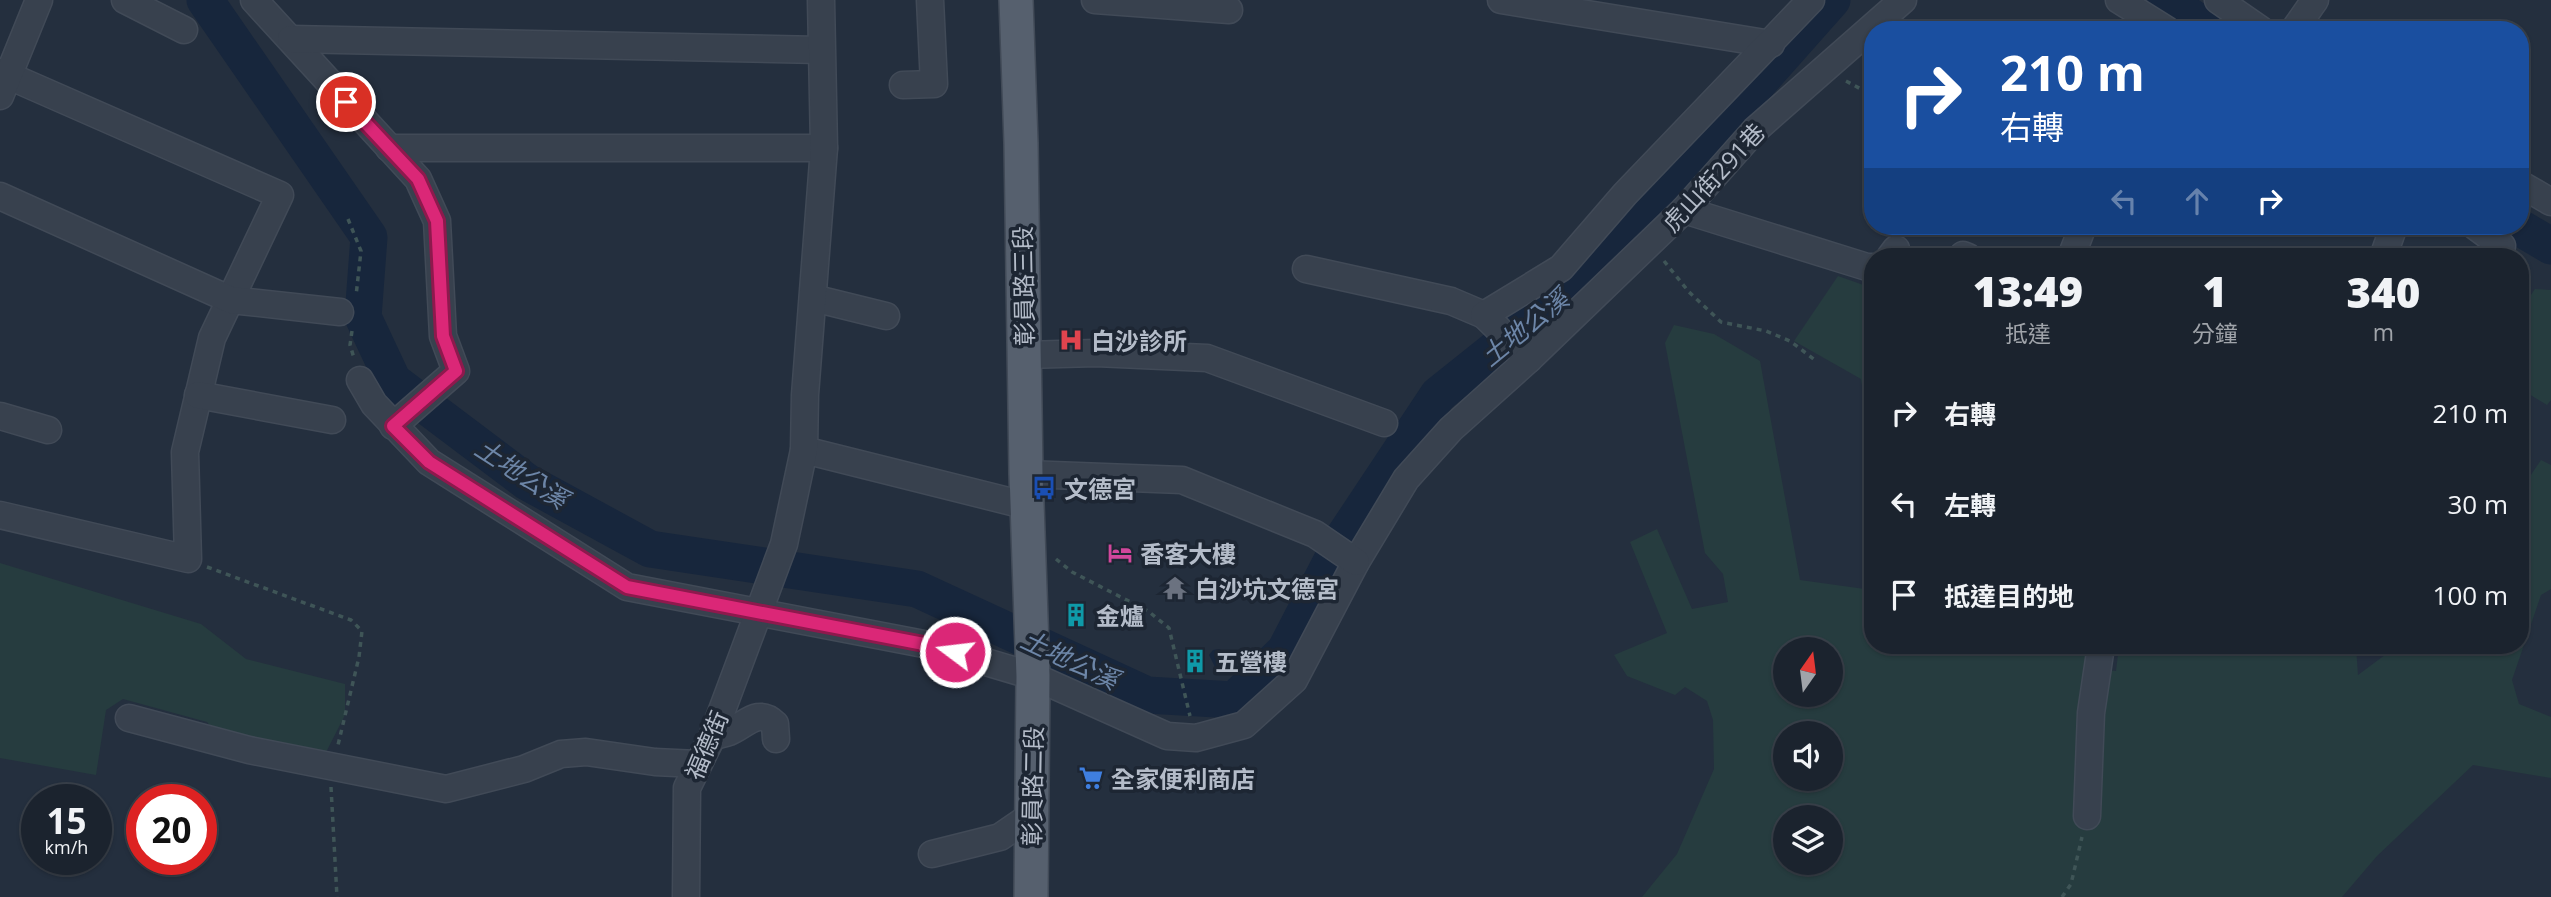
<!DOCTYPE html>
<html lang="zh-TW">
<meta charset="utf-8">
<style>
:root{--surface:#1b232e;--page:#282f3a;--text:#f1f3f6;--muted:#a0a4aa;--line:#39404a}
body{margin:0;font-family:"Open Sans","Noto Sans TC",sans-serif;background:var(--page);color:var(--text);height:100vh;display:flex;flex-direction:column;font-size:26px;white-space:nowrap}
*{box-sizing:border-box;margin:0}
p{font-size:23px;color:var(--muted)}
.icon{flex:none;width:38px;height:38px;fill:none;stroke:currentColor;stroke-width:2;stroke-linecap:round;stroke-linejoin:round}
.map{position:relative;flex:1;overflow:hidden}
.drawer{position:absolute;left:1864px;top:248px;width:665px;height:406px;display:flex;flex-direction:column;background:var(--surface);border-radius:28px;box-shadow:0 2px 5px #0004,0 0 0 2px var(--line)}
.drawer>*{flex:none}
.hud{position:absolute;left:1864px;top:21px;width:665px;height:214px;border-radius:28px;box-shadow:0 2px 5px #0004,0 0 0 2px var(--line);background:#1a4fa0;color:#fff;overflow:hidden}
.needle{width:46px;rotate:14deg}
.controls{position:absolute;left:1773px;top:637px;display:grid;gap:14px}
.controls a{display:grid;place-items:center;width:70px;height:70px;border-radius:50%;background:var(--surface);box-shadow:0 2px 5px #0004,0 0 0 2px var(--line);font-size:35px}
.speed{position:absolute;left:21px;top:784px;display:flex;gap:14px;font-size:35px;font-weight:700;text-align:center}
.speed>*{display:grid;place-content:center;width:91px;height:91px;border-radius:50%;background:var(--surface);box-shadow:0 2px 5px #0004,0 0 0 2px var(--line);line-height:1}
.speed small{font-size:18px;font-weight:400}
.speed .limit{border:10px solid #d22;background:#fff;color:#111}
.pin{position:absolute;display:grid;place-items:center;width:60px;height:60px;color:#fff;margin:-30px;border:4px solid #fff;border-radius:50%;box-shadow:0 2px 7px #0007}
.me{position:absolute;width:77px;margin:-38px;rotate:285deg;stroke-linejoin:round;filter:drop-shadow(0 0 5px #0008)}
.turn{display:flex;align-items:center;gap:24px;height:147px;padding:0 21px;font-size:32px}
.turn .icon{width:91px;height:91px;stroke-width:2.5}
.turn b{display:block;font-size:49px;line-height:60px}
.lanes{display:flex;align-items:center;height:66px;padding:0 21px;background:#0003;justify-content:center;gap:35px;direction:ltr}
.lanes .off{opacity:.35}
.eta{display:flex;justify-content:space-evenly;align-items:center;height:119px;text-align:center}
.eta b{font-size:42px;font-weight:800;line-height:49px}
ul{padding:0;list-style:none}
li{display:flex;align-items:center;gap:21px;height:91px;padding:0 21px}
li div{flex:1}
li b{display:block;font-size:26px}
li em{font-style:normal}
.map>svg:first-child{display:block}
.green{fill:#263c3f;fill-rule:evenodd}
.water{fill:#17263c}
.lines{fill:none;stroke-linecap:round;stroke-linejoin:round}
.river{stroke:#17263c;stroke-width:37}
.minor-casing{stroke:#414a57;stroke-width:29}
.major-casing{stroke:#414a57;stroke-width:36}
.path{stroke:#3f5557;stroke-width:3.5;stroke-dasharray:5 5;stroke-linecap:butt}
.minor{stroke:#38414e;stroke-width:26}
.major{stroke:#56606e;stroke-width:33}
.route-casing{stroke:#8e194d;stroke-width:18}
.route{stroke:#db2777;stroke-width:12}
.labels{text-anchor:middle;dominant-baseline:central;stroke-width:7;stroke-linejoin:round;paint-order:stroke}
.street-label{font-size:24px;fill:#b4bcc9;stroke:#1d2633}
.poi-label{font-size:24px;font-weight:bold;fill:#b4bcc9;stroke:#1d2633;text-anchor:start}
.water-label{font-size:26px;font-style:italic;fill:#6d86a8;stroke:#1d2633}
</style>
<div class="map">
<svg width="2551" height="897" viewBox="0 0 2551 897">
<rect width="100%" height="100%" fill="#242f3e"/>
<g class="green">
<polygon points="1838,276 1872,288 1872,461 1861,379 1794,341"/>
<polygon points="2535,289 2551,290 2551,400 2547,405 2524,391 2520,395 2520,311"/>
<path d="M1674 325 1714 334 1760 361 1800 580 1872 590V646H2092L2088 668 2116 671 2119 646H2356L2358 675 2397 646H2520V491L2541 460 2551 465V589L2541 595 2512 680 2519 704 2551 717V778L2473 765 2377 856 2342 897H1642L1677 854 1714 769 1713 720 1707 701 1685 687 1675 695 1627 676 1614 655 1667 633 1630 542 1657 529 1692 609 1728 602 1723 574 1705 553 1665 343ZM1785 649H1830V695H1785ZM1785 733H1830V779H1785ZM1785 817H1830V863H1785Z"/>
<polygon points="0,563 201,624 246,659 345,684 345,715 321,762 228,747 207,722 123,699 106,710 96,775 0,758"/>
</g>
<polygon class="water" points="1219,649 1231,655 1235,665 1231,672 1224,675 1215,667 1209,655 1213,650"/>
<g class="lines">
<g class="river">
<polyline points="205,0 369,237 363,317 393,381 527,482 650,549 917,589 1147,695 1234,700 1285,651 1345,535 1438,395 1587,276 1832,0"/>
<polyline points="2166,0 2210,30"/>
<polyline points="2517,226 2551,246"/>
</g>
<g class="minor-casing">
<g id="minor">
<polyline points="125,0 184,30"/>
<polyline points="254,0 418,179 437,221 443,336 456,371 393,426"/>
<polyline points="1095,0 1229,10"/>
<polyline points="1501,0 1771,44"/>
<polyline points="2119,0 2167,30"/>
<polyline points="2218,0 2261,30"/>
<polyline points="2294,30 2315,0"/>
<polyline points="291,39 821,50"/>
<polyline points="0,72 280,195 212,338 185,452 188,559 0,515"/>
<polyline points="903,85 934,84 930,0"/>
<polyline points="0,96 39,0"/>
<polyline points="389,148 824,148"/>
<polyline points="2520,184 2551,202"/>
<polyline points="0,196 231,300 340,312"/>
<polyline points="1684,210 1867,267 1872,267"/>
<polyline points="2475,226 2502,246"/>
<polyline points="1963,255 1968,257"/>
<polyline points="1890,257 1896,249"/>
<polyline points="2071,257 2083,226"/>
<polyline points="2383,257 2394,226"/>
<polyline points="1306,269 1451,301 1484,315"/>
<polyline points="813,298 886,316"/>
<polyline points="1025,355 1096,353 1207,358 1384,423"/>
<polyline points="1529,359 1484,315 1561,268 1625,194 1811,0"/>
<polyline points="360,380 374,404 429,462 627,587 929,645 1033,676 1167,736 1196,738 1244,725 1294,680 1356,562 1406,479 1451,429 1529,359 1684,210 1755,130 1903,0"/>
<polyline points="198,395 332,420"/>
<polyline points="0,416 48,430"/>
<polyline points="804,450 1028,506"/>
<polyline points="1026,474 1182,480 1315,534 1356,562"/>
<polyline points="129,718 249,750 446,789 524,769 561,754 586,752 655,762 697,764"/>
<path d="M712 737C717 735 723 734 729 732 746 725 758 707 775 724L776 739"/>
<polyline points="2087,816 2091,713 2101,646"/>
<polyline points="932,854 1000,837 1032,815"/>
<polyline points="686,897 687,788 712,737 784,544 804,450 805,395 824,148 821,0"/>
</g>
</g>
<g class="major-casing">
<polyline id="major" points="1016,0 1021,143 1026,474 1033,676 1031,897"/>
</g>
<g class="path">
<polyline points="1846,81 1872,95"/>
<polyline points="348,219 361,251 356,296"/>
<polyline points="1664,261 1689,292 1721,322 1766,331 1790,341 1815,360"/>
<polyline points="352,331 350,345 354,358"/>
<polyline points="1056,559 1072,572 1148,611 1169,628 1190,716"/>
<polyline points="207,567 351,620 362,631 359,657 338,745"/>
<polyline points="331,787 337,897"/>
<polyline points="2062,897 2071,884 2082,837"/>
</g>
<use href="#minor" class="minor"/>
<use href="#major" class="major"/>
</g>
<g class="lines">
<g class="route-casing">
<polyline id="route" points="346,102 418,179 437,221 443,336 456,371 393,426 429,462 627,587 929,645 955,652"/>
</g>
<use href="#route" class="route"/>
</g>
<defs>
<g id="hospital-bare" transform="scale(1.89)"><path d="M-5-5h3v3.5h4V-5h3V5h-3V1.5h-4V5h-3Z" fill="#e0444e" stroke="#1d2633" stroke-width="2.5" paint-order="stroke"/></g>
<g id="bus-bare" transform="scale(1.89)"><path d="M-5-6H5V4H4V6H2V4H-2V6H-4V4H-5ZM-3.5-4V0h7V-4ZM-3.5 1.2v1.5H-2V1.2ZM2 1.2v1.5H3.5V1.2Z" fill="#1a4fb4" stroke="#1d2633" stroke-width="2.5" paint-order="stroke"/></g>
<g id="hotel-bare" transform="scale(1.89)"><path d="M-6-4.5h1.5V1H6V5H4.5V3h-9V5H-6ZM-4 0a1.8 1.8 0 1 1 3.6 0ZM.5 0V-2.5h3Q6-2.5 6 0Z" fill="#d1479c" stroke="#1d2633" stroke-width="2.5" paint-order="stroke"/></g>
<g id="temple-bare" transform="scale(1.89)"><path d="M0-6L5-2H3V0L6.5 2.5H4V6H1.5V3h-3V6H-4V2.5H-6.5L-3 0V-2H-5Z" fill="#6b7280" stroke="#1d2633" stroke-width="2.5" paint-order="stroke"/></g>
<g id="building-bare" transform="scale(1.89)"><path d="M-4-6H4V6H1V3H-1V6H-4ZM-2.5-4.3h1.7v1.8h-1.7ZM.8-4.3h1.7v1.8H.8ZM-2.5-1h1.7V.8h-1.7ZM.8-1h1.7V.8H.8Z" fill="#0f9aa8" stroke="#1d2633" stroke-width="2.5" paint-order="stroke"/></g>
<g id="supermarket-bare" transform="scale(1.89)"><path d="M-6-5.5h2.5l.6 2H6L4.5 2H-2.5L-4.4-4H-6ZM-1.5 3.2a1.3 1.3 0 1 0 .1 0ZM3 3.2a1.3 1.3 0 1 0 .1 0Z" fill="#3f7fe0" stroke="#1d2633" stroke-width="2.5" paint-order="stroke"/></g>
</defs>
<g fill-rule="evenodd">
<use href="#hospital-bare" x="1071" y="340"/>
<use href="#bus-bare" x="1044" y="488"/>
<use href="#hotel-bare" x="1120" y="553"/>
<use href="#temple-bare" x="1175" y="588"/>
<use href="#building-bare" x="1076" y="615"/>
<use href="#building-bare" x="1195" y="661"/>
<use href="#supermarket-bare" x="1091" y="778"/>
</g>
<g class="labels">
<g class="street-label">
<text transform="translate(1713 177) rotate(-47)">虎山街291巷</text>
<text transform="translate(1023 286) rotate(-91)">彰員路三段</text>
<text transform="translate(706 745) rotate(-67)">福德街</text>
<text transform="translate(1032 786) rotate(-89)">彰員路二段</text>
</g>
<g class="poi-label">
<text x="1091" y="340">白沙診所</text>
<text x="1064" y="488">文德宮</text>
<text x="1140" y="553">香客大樓</text>
<text x="1195" y="588">白沙坑文德宮</text>
<text x="1096" y="615">金爐</text>
<text x="1215" y="661">五營樓</text>
<text x="1111" y="778">全家便利商店</text>
</g>
<g class="water-label">
<text transform="translate(1524 327) rotate(-39)">土地公溪</text>
<text transform="translate(522 473) rotate(33)">土地公溪</text>
<text transform="translate(1070 659) rotate(25)">土地公溪</text>
</g>
</g>
</svg>
<div class="controls">
<a><svg class="needle" viewBox="-14 -14 28 28"><path d="M0-13l5 13h-10z" fill="#e53935"/><path d="M0 13l5-13h-10z" fill="#a0a4aa"/></svg></a>
<a><svg class="icon" aria-label="sound" viewBox="0 0 24 24"><path d="M4 9h4l5-4v14l-5-4H4zM17 9q2 3 0 6"/></svg></a>
<a><svg class="icon" aria-label="layers" viewBox="0 0 24 24"><path d="M12 4l9 5-9 5-9-5zM3 14l9 5 9-5"/></svg></a>
</div>
<div class="speed"><div>15<small>km/h</small></div><div class="limit">20</div></div>
<div class="pin" style="left:346px;top:102px;background:#d93025"><svg class="icon" aria-label="arrive" viewBox="0 0 24 24"><path d="M6 21V4h12l-3 4 3 4H6"/></svg></div>
<svg class="me" style="left:955px;top:652px" viewBox="-20 -20 40 40"><circle r="17" fill="#db2777" stroke="#fff" stroke-width="3"/><path d="M0-11L8 9 0 5-8 9z" fill="#fff"/></svg>
<div class="hud">
<div class="turn"><svg class="icon" aria-label="right" viewBox="0 0 24 24"><path d="M7 20v-9h11M14 6l5 5-5 5"/></svg><div><b>210 m</b>右轉</div></div>
<div class="lanes"><svg class="icon off" aria-label="left" viewBox="0 0 24 24"><path d="M17 20v-9H6M10 6l-5 5 5 5"/></svg><svg class="icon off" aria-label="ahead" viewBox="0 0 24 24"><path d="M12 20V5M6 11l6-6 6 6"/></svg><svg class="icon" aria-label="right" viewBox="0 0 24 24"><path d="M7 20v-9h11M14 6l5 5-5 5"/></svg></div>
</div>
<section class="drawer">
<div class="eta">
<div><b>13:49</b><p>抵達</p></div>
<div><b>1</b><p>分鐘</p></div>
<div><b>340</b><p>m</p></div>
</div>
<ul>
<li><svg class="icon" aria-label="right" viewBox="0 0 24 24"><path d="M7 20v-9h11M14 6l5 5-5 5"/></svg><div><b>右轉</b></div><em>210 m</em></li>
<li><svg class="icon" aria-label="left" viewBox="0 0 24 24"><path d="M17 20v-9H6M10 6l-5 5 5 5"/></svg><div><b>左轉</b></div><em>30 m</em></li>
<li><svg class="icon" aria-label="arrive" viewBox="0 0 24 24"><path d="M6 21V4h12l-3 4 3 4H6"/></svg><div><b>抵達目的地</b></div><em>100 m</em></li>
</ul>
</section>
</div>
